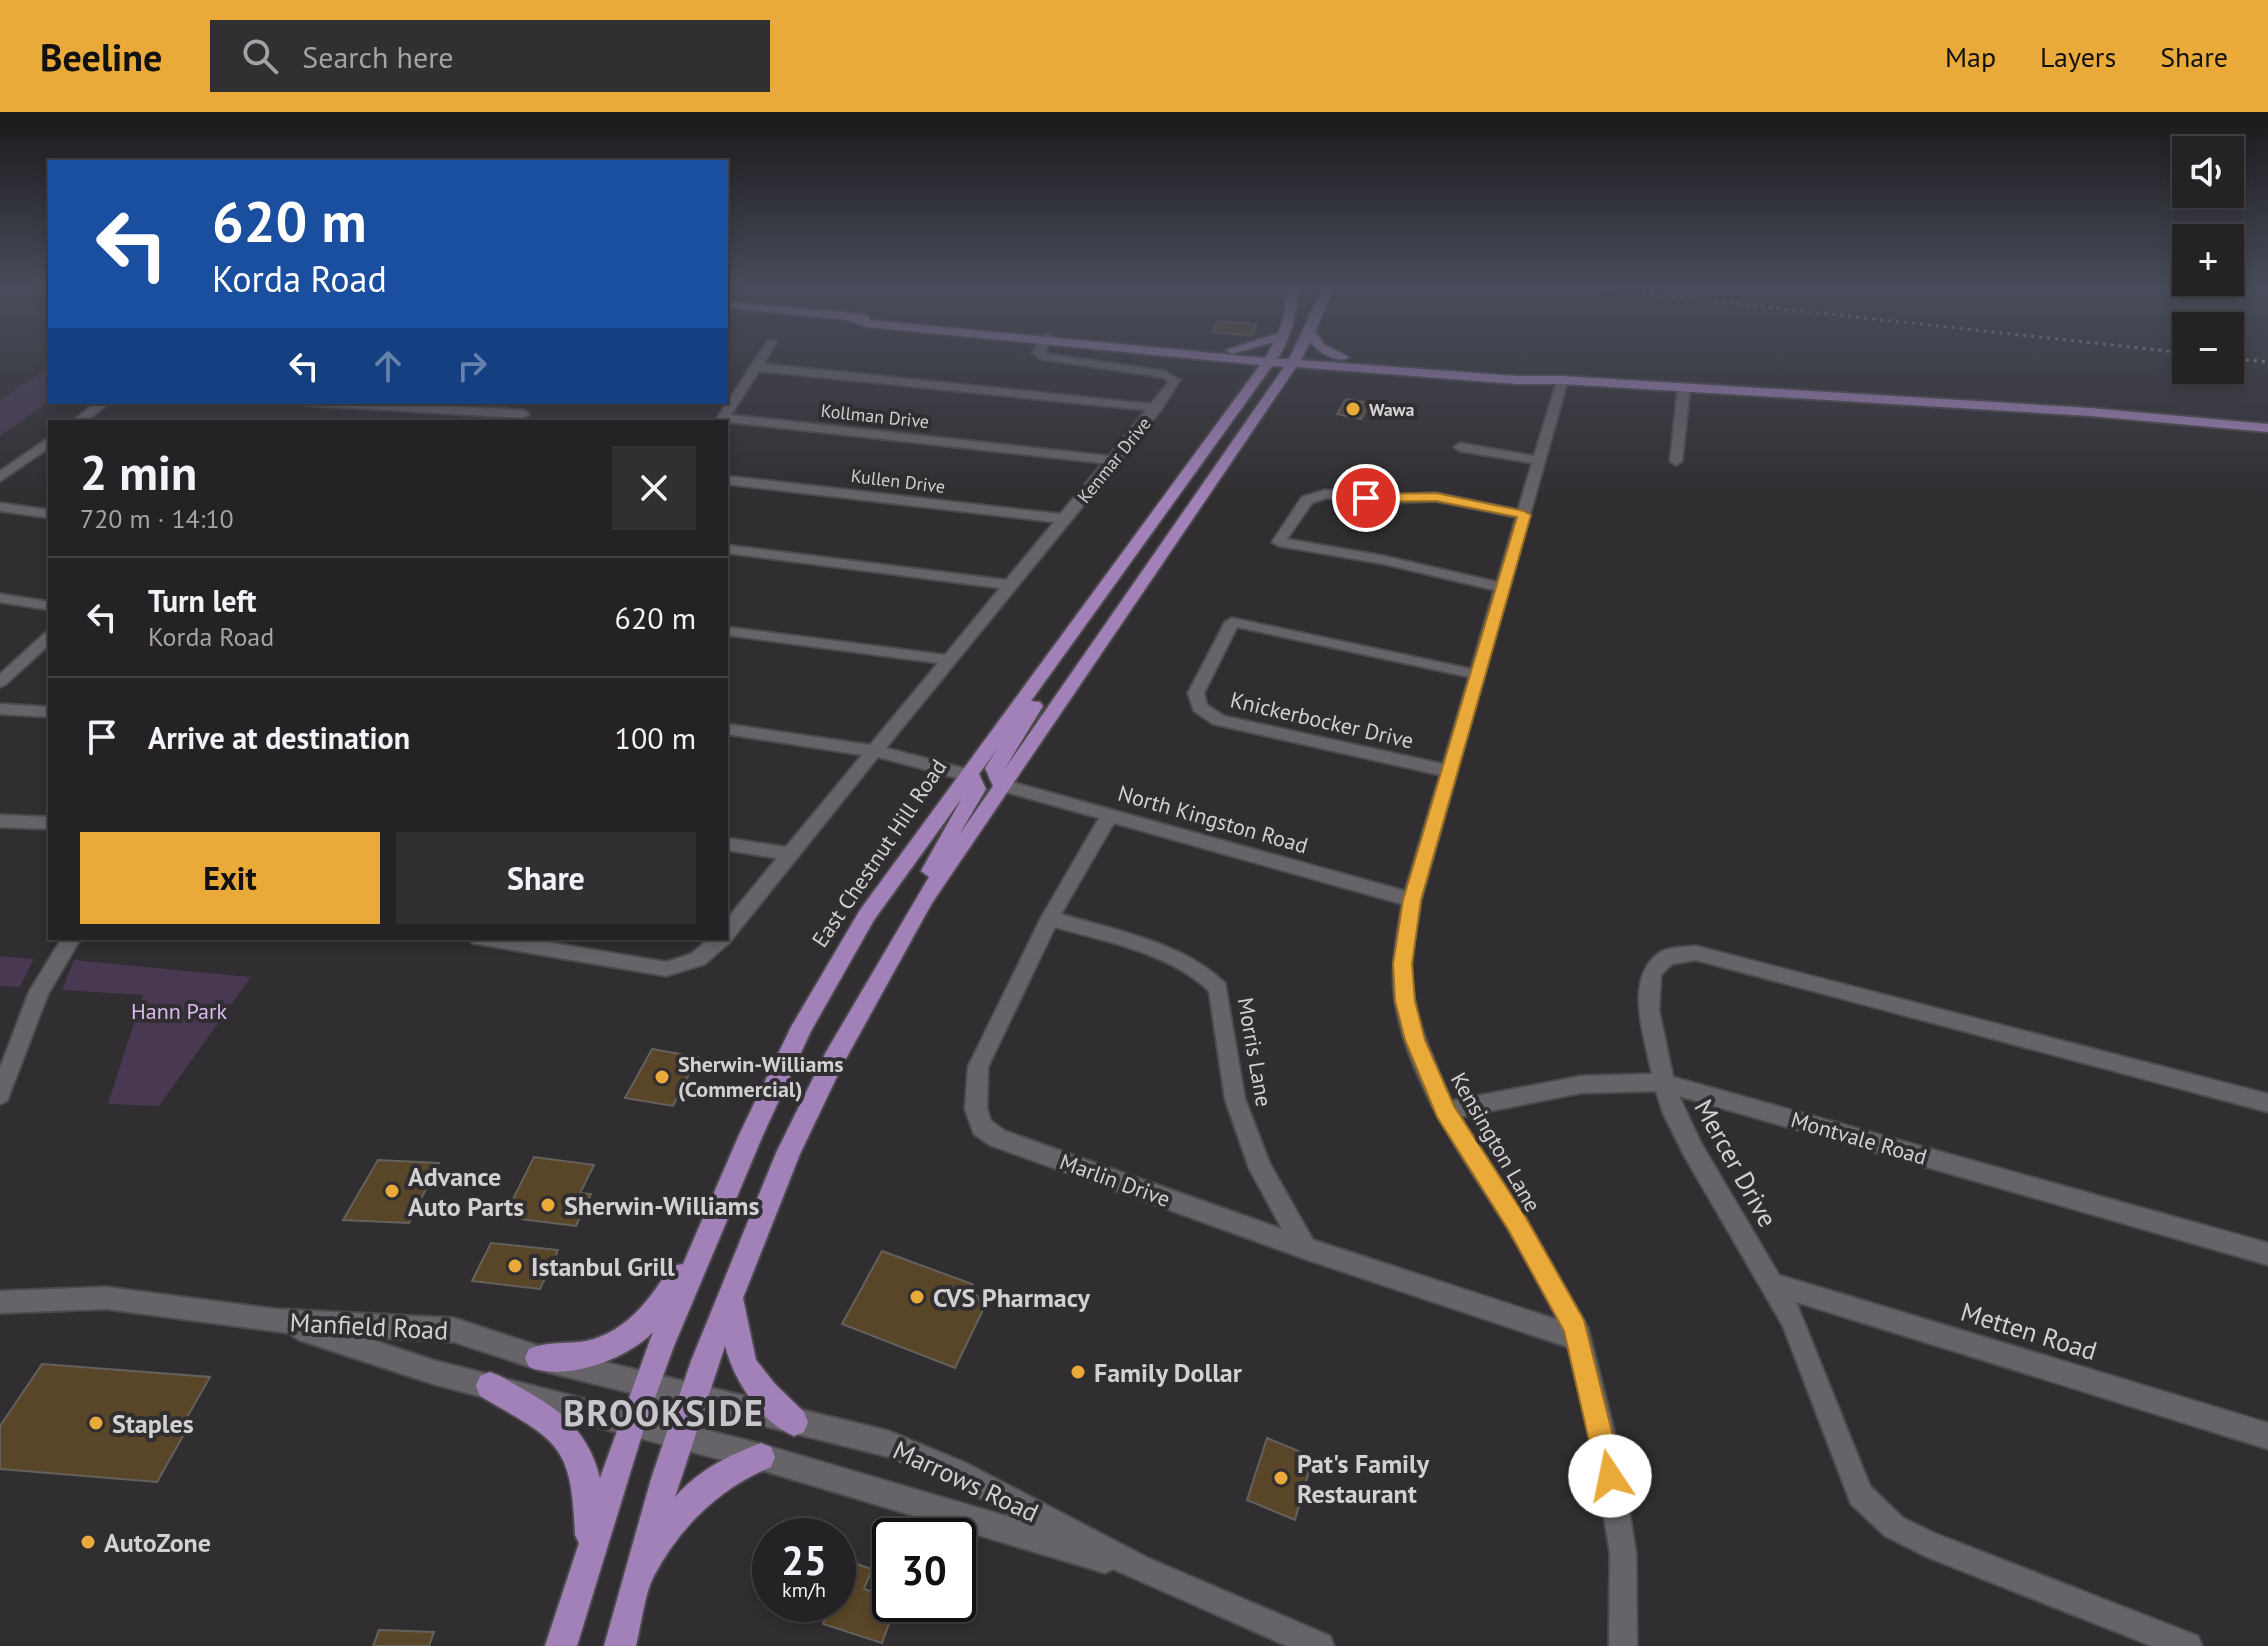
<!DOCTYPE html>
<meta charset="utf-8">
<style>
:root{--surface:#242225;--page:#302f32;--text:#f1f3f6;--muted:#a3a4a7;--line:#413f42;--accent:#eaaa39}
body{margin:0;font-family:"PT Sans",sans-serif;background:var(--page);color:var(--text);height:100vh;display:flex;flex-direction:column;font-size:30px;white-space:nowrap}
*{box-sizing:border-box;margin:0}
p{font-size:26px;color:var(--muted)}
.icon{flex:none;width:44px;height:44px;fill:none;stroke:currentColor;stroke-width:2;stroke-linecap:round;stroke-linejoin:round}
.map{position:relative;flex:1;overflow:hidden}
.sheet{position:absolute;left:48px;top:308px;width:680px;height:520px;display:flex;flex-direction:column;background:var(--surface);border-radius:0px;box-shadow:0 4px 12px #0003,0 0 0 2px var(--line)}
.sheet>*{flex:none}
.banner{position:absolute;left:48px;top:48px;width:680px;height:244px;border-radius:0px;box-shadow:0 4px 12px #0003,0 0 0 2px var(--line);background:#1a4fa0;color:#fff;overflow:hidden}
.fabs{position:absolute;left:2172px;top:24px;display:grid;gap:16px}
.fabs a{display:grid;place-items:center;width:72px;height:72px;border-radius:0px;background:var(--surface);box-shadow:0 4px 12px #0003,0 0 0 2px var(--line);font-size:40px}
.speed{position:absolute;left:752px;top:1406px;display:flex;gap:16px;font-size:40px;font-weight:700;text-align:center}
.speed>*{display:grid;place-content:center;width:104px;height:104px;border-radius:50%;background:var(--surface);box-shadow:0 4px 12px #0003,0 0 0 2px var(--line);line-height:1}
.speed small{font-size:20px;font-weight:400}
.speed .limit{border:4px solid #111;border-radius:12px;background:#fff;color:#111}
.pin{position:absolute;display:grid;place-items:center;width:68px;height:68px;color:#fff;margin:-34px;border:4px solid #fff;border-radius:50%;box-shadow:0 2px 8px #0007}
.me{position:absolute;width:88px;margin:-44px;rotate:349deg;stroke-linejoin:round;filter:drop-shadow(0 0 6px #0008)}
.turn{display:flex;align-items:center;gap:28px;height:168px;padding:0 32px;font-size:36px}
.turn .icon{width:104px;height:104px;stroke-width:2.5}
.turn b{display:block;font-size:56px;line-height:68px}
.lanes{display:flex;align-items:center;height:76px;padding:0 32px;background:#0003;justify-content:center;gap:40px;direction:ltr}
.lanes .off{opacity:.35}
.round{display:grid;place-items:center;flex:none;width:84px;height:84px;border-radius:0px;background:var(--page)}
.summary{display:flex;align-items:center;justify-content:space-between;height:136px;padding:0 32px}
h1{font-size:48px;font-weight:800;line-height:60px}
.button{display:flex;gap:16px;margin-top:auto;padding:16px 32px}
.button a{flex:1;height:92px;border-radius:0px;background:var(--accent);color:#111;font-size:32px;font-weight:800;line-height:92px;text-align:center}
.button a+a{background:var(--page);color:var(--text)}
ul{padding:0;list-style:none}
li{display:flex;align-items:center;gap:24px;height:120px;padding:0 32px;border-top:2px solid var(--line)}
li div{flex:1}
li b{display:block;font-size:30px}
li em{font-style:normal}
header{display:flex;align-items:center;gap:48px;box-sizing:border-box;height:112px;padding:0 40px;background:var(--accent);color:#111}
header strong{font-size:38px}
nav{display:flex;gap:44px;margin-inline-start:auto;font-size:28px}
.search{width:560px;height:72px;background:var(--page);display:flex;align-items:center;gap:20px;box-sizing:border-box;padding:0 28px;border-radius:0px;color:var(--muted);font-size:30px}
.map>svg:first-child{display:block}
.green{fill:#483852}
.building{fill:#594527;stroke:#64615d;stroke-width:2}
.lines{fill:none;stroke-linecap:round;stroke-linejoin:round}
.minor-casing{stroke:#4c4a4d;stroke-width:4}
.major-casing{stroke:#4c4a4d;stroke-width:4}
.minor{fill:#666468;fill-rule:evenodd}
.major{fill:#a181b7;fill-rule:evenodd}
.rail{stroke:#a09ea1;stroke-width:3;stroke-dasharray:3 5;stroke-linecap:butt}
.route{fill:#eaaa39;stroke:#986e25;stroke-width:2}
.poi-dot{fill:#eaaa39;stroke:#302e31;stroke-width:3}
.labels{text-anchor:middle;dominant-baseline:central;stroke-width:8;stroke-linejoin:round;paint-order:stroke}
.far-poi-label{font-size:18px;font-weight:bold;fill:#d2d0d3;stroke:#302e31;text-anchor:start}
.far-street-label{font-size:18px;fill:#d2d0d3;stroke:#302e31}
.street-label{font-size:22px;fill:#d2d0d3;stroke:#302e31}
.park-label{font-size:22px;fill:#dabaf1;stroke:#302e31}
.poi-label{font-size:22px;font-weight:bold;fill:#d2d0d3;stroke:#302e31;text-anchor:start}
.near-street-label{font-size:26px;fill:#d2d0d3;stroke:#302e31}
.near-poi-label{font-size:26px;font-weight:bold;fill:#d2d0d3;stroke:#302e31;text-anchor:start}
.near-district-label{font-size:36px;font-weight:bold;letter-spacing:2px;fill:#c8c6ca;stroke:#302e31}
</style>
<header>
<strong>Beeline</strong>
<div class="search"><svg class="icon" aria-label="search" viewBox="0 0 24 24"><circle cx="10" cy="10" r="6"/><path d="M15 15l6 6"/></svg>Search here</div>
<nav><a>Map</a><a>Layers</a><a>Share</a></nav>
</header>
<div class="map">
<svg width="2268" height="1534" viewBox="0 0 2268 1534">
<rect width="100%" height="100%" fill="#302e31"/>
<g class="green">
<polygon points="50,255 50,289 0,324 0,288"/>
<polygon points="0,844 34,847 20,875 0,874"/>
<polygon points="74,848 239,864 251,865 159,994 108,992 143,883 62,878"/>
</g>
<g class="building">
<polygon points="1217,209 1226,210 1256,212 1253,224 1213,220"/>
<polygon points="1346,287 1370,291 1361,307 1337,302"/>
<polygon points="652,937 698,945 673,994 625,986"/>
<polygon points="534,1045 594,1053 580,1081 591,1082 576,1114 504,1105"/>
<polygon points="378,1048 439,1051 409,1111 343,1108"/>
<polygon points="491,1131 558,1138 540,1177 472,1169"/>
<polygon points="882,1139 972,1172 983,1198 955,1256 842,1212"/>
<polygon points="42,1252 210,1265 186,1307 192,1308 157,1370 0,1357 0,1314"/>
<polygon points="1267,1326 1313,1345 1295,1408 1247,1388"/>
<polygon points="854,1451 872,1457 864,1477 890,1485 890,1492 896,1492 882,1531 823,1512 831,1492 838,1492 838,1460 850,1464"/>
<polygon points="379,1518 434,1520 429,1534 373,1534"/>
</g>
<g class="lines">
<g class="minor-casing">
<g id="minor">
<path d="M1047 221 1052 224 1045 240 1047 242 1164 259 1180 268 1161 298 886 636 974 659 976 663 974 667 968 669 878 645 729 831 705 852 666 864 472 831 470 826H523L666 850 691 842 710 826H726V808L777 746 726 738V726L786 735 862 643 726 622V612L870 633 938 551 726 523V515L945 543 1000 476 726 441V433L1006 468 1054 410 726 372V364L1060 402 1103 351 719 309 717 306 768 228 777 230 763 252 1151 292 1167 272 1168 269 1161 265 1040 247 1033 241 1042 224ZM759 259 1146 298 1109 344 731 303Z"/>
<path d="M1558 266 1568 268 1421 788C1418 809 1413 830 1412 850 1409 899 1433 945 1451 989L1581 964 1652 962C1645 926 1623 867 1659 841 1668 835 1685 835 1696 834L2268 982V1000L1696 848 1672 852 1661 863 1659 898 1673 965 2268 1131V1153L1679 984 1701 1031 1779 1163 2268 1311V1337L1796 1190 1870 1374 1903 1406 1934 1421 2198 1524 2202 1534H2152L1927 1445 1885 1424 1851 1392 1783 1214 1685 1045 1663 1001 1656 979 1581 981 1460 1005 1525 1105 1588 1216 1619 1338 1636 1441 1637 1534H1609L1610 1441 1593 1338 1568 1235 1305 1147 990 1033 974 1022 965 997 968 955 1041 806 1099 706 995 677 993 673 995 669 1001 667 1405 779 1440 663 1213 612 1194 599 1188 581 1225 510 1232 506 1471 557 1494 478 1384 452 1279 434 1272 430 1302 385 1325 378 1388 383 1436 381 1518 398 1532 351 1460 339 1454 335 1460 331 1534 344ZM1326 386 1388 391 1436 389 1516 405 1497 470 1384 444 1287 427 1312 391ZM1237 515 1469 565 1443 652 1224 604 1207 593 1204 581ZM1114 711 1402 792C1397 825 1390 856 1395 889 1409 974 1464 1046 1508 1117 1526 1147 1542 1178 1558 1208L1313 1128 1270 1052 1245 987 1225 871C1182 830 1117 819 1061 802ZM1055 815C1107 830 1169 841 1209 879L1225 987 1249 1056 1282 1117 1005 1019 991 1009 987 997 988 955Z"/>
<polygon points="1684,272 1690,275 1682,349 1676,353 1670,349 1678,275"/>
<polygon points="97,290 110,290 85,310 71,310"/>
<polygon points="299,290 369,290 523,298 529,302 523,306 305,293"/>
<polygon points="50,325 50,335 0,369 0,359"/>
<polygon points="0,391 50,398 50,406 0,399"/>
<polygon points="0,482 50,490 50,498 0,490"/>
<polygon points="50,520 50,532 5,573 0,575 0,562 45,521"/>
<polygon points="0,592 50,595 50,605 0,602"/>
<polygon points="0,703 50,705 50,717 0,715"/>
<polygon points="62,826 81,826 48,882 7,989 0,992 0,956 29,880"/>
<path d="M106 1175 276 1197 454 1206 539 1234 889 1319 966 1351 1148 1446 1330 1524 1334 1534H1287L1113 1457 1105 1461 761 1358 433 1272 299 1228 289 1221 106 1197 0 1201V1179ZM363 1225 454 1230 539 1258 889 1345 948 1369 1023 1409 761 1332 433 1248Z"/>
</g>
</g>
<g class="major-casing">
<path id="major" d="M1287 173H1299C1296 201 1293 224 1277 247H1289L1324 173H1335L1315 220 1325 233 1349 245C1338 253 1318 240 1310 230L1301 248 1516 264H1562L2090 296 2268 312V320L2090 304 1562 272H1516L1296 255 932 791 843 952 800 1042 743 1186 756 1248 775 1272 804 1300 808 1310 804 1320 794 1324C760 1310 734 1268 725 1234L675 1385C699 1358 727 1344 761 1331L771 1335 775 1345 771 1355C720 1376 681 1414 655 1462 645 1479 641 1514 636 1534H604L651 1367 691 1249 776 1041 826 940 929 765 921 759 962 686 874 808 811 919 763 1023 674 1234 645 1313 577 1534H545L579 1431 575 1423C572 1330 557 1329 480 1284L476 1274 480 1264 490 1260 500 1264C549 1292 585 1308 600 1366L653 1220C628 1247 565 1270 529 1255L525 1246 529 1237C547 1229 568 1232 586 1229 627 1220 650 1187 671 1154L683 1152 739 1023 791 915 860 798 1260 253 867 215 847 208 726 196V190L865 202 869 204 870 208 1265 246 1274 230 1232 242 1226 238 1278 221 1284 204ZM1272 254 1284 255 1004 658 1043 594 1040 590 1031 589ZM998 636 985 656 993 674 959 723 986 677 979 662Z"/>
</g>
<use href="#minor" class="minor"/>
<use href="#major" class="major"/>
<g class="rail">
<polyline points="1562,173 2186,241"/>
<polyline points="2230,246 2268,250"/>
</g>
</g>
<linearGradient id="sky" x2="0" y2="1"><stop stop-color="#1a191b"/><stop offset="0.45" stop-color="#484c5a"/><stop offset="1" stop-color="#484c5a" stop-opacity="0"/></linearGradient>
<rect width="2268" height="388" fill="url(#sky)"/>
<polygon class="route" points="1436,381 1524,399 1531,403 1421,788 1412,852 1415,889 1425,928 1454,994 1525,1104 1584,1208 1623,1364 1619,1373 1610,1377 1601,1373 1597,1364 1564,1219 1509,1119 1437,1005 1405,928 1395,889 1393,852 1403,788 1517,405 1436,389 1366,390 1359,386 1366,382"/>
<g class="poi-dot">
<circle cx="1353" cy="297" r="8"/>
<circle cx="662" cy="965" r="8"/>
<circle cx="392" cy="1079" r="8"/>
<circle cx="548" cy="1093" r="8"/>
<circle cx="515" cy="1154" r="8"/>
<circle cx="917" cy="1185" r="8"/>
<circle cx="1078" cy="1260" r="8"/>
<circle cx="96" cy="1311" r="8"/>
<circle cx="1281" cy="1366" r="8"/>
<circle cx="88" cy="1430" r="8"/>
</g>
<g class="labels">
<g class="far-poi-label">
<text x="1369" y="297">Wawa</text>
</g>
<g class="far-street-label">
<text transform="translate(875 304) rotate(6)">Kollman Drive</text>
<text transform="translate(1114 348) rotate(-51)">Kenmar Drive</text>
<text transform="translate(898 369) rotate(7)">Kullen Drive</text>
</g>
<g class="street-label">
<text transform="translate(1322 608) rotate(13)">Knickerbocker Drive</text>
<text transform="translate(1213 707) rotate(16)">North Kingston Road</text>
<text transform="translate(879 741) rotate(-56)">East Chestnut Hill Road</text>
<text transform="translate(1255 940) rotate(80)">Morris Lane</text>
<text transform="translate(1859 1026) rotate(16)">Montvale Road</text>
<text transform="translate(1496 1030) rotate(60)">Kensington Lane</text>
<text transform="translate(1115 1068) rotate(20)">Marlin Drive</text>
</g>
<g class="park-label">
<text x="179" y="899">Hann Park</text>
</g>
<g class="poi-label">
<text x="678" y="952">Sherwin-Williams<tspan x="678" dy="25">(Commercial)</tspan></text>
</g>
<g class="near-street-label">
<text transform="translate(1736 1051) rotate(61)">Mercer Drive</text>
<text transform="translate(369 1214) rotate(3)">Manfield Road</text>
<text transform="translate(2029 1219) rotate(17)">Metten Road</text>
<text transform="translate(966 1369) rotate(25)">Marrows Road</text>
</g>
<g class="near-poi-label">
<text x="408" y="1064">Advance<tspan x="408" dy="30">Auto Parts</tspan></text>
<text x="564" y="1093">Sherwin-Williams</text>
<text x="531" y="1154">Istanbul Grill</text>
<text x="933" y="1185">CVS Pharmacy</text>
<text x="1094" y="1260">Family Dollar</text>
<text x="112" y="1311">Staples</text>
<text x="1297" y="1351">Pat's Family<tspan x="1297" dy="30">Restaurant</tspan></text>
<text x="104" y="1430">AutoZone</text>
</g>
<g class="near-district-label">
<text x="664" y="1300">BROOKSIDE</text>
</g>
</g>
</svg>
<div class="fabs">
<a><svg class="icon" aria-label="sound" viewBox="0 0 24 24"><path d="M4 9h4l5-4v14l-5-4H4zM17 9q2 3 0 6"/></svg></a>
<a>+</a>
<a>−</a>
</div>
<div class="speed"><div>25<small>km/h</small></div><div class="limit">30</div></div>
<div class="pin" style="left:1366px;top:386px;background:#d93025"><svg class="icon" aria-label="arrive" viewBox="0 0 24 24"><path d="M6 21V4h12l-3 4 3 4H6"/></svg></div>
<svg class="me" style="left:1610px;top:1364px" viewBox="-20 -20 40 40"><circle r="19" fill="#fff"/><path d="M0-13L10 11 0 6-10 11z" fill="#eaaa39"/></svg>
<div class="banner">
<div class="turn"><svg class="icon" aria-label="left" viewBox="0 0 24 24"><path d="M17 20v-9H6M10 6l-5 5 5 5"/></svg><div><b>620 m</b>Korda Road</div></div>
<div class="lanes"><svg class="icon" aria-label="left" viewBox="0 0 24 24"><path d="M17 20v-9H6M10 6l-5 5 5 5"/></svg><svg class="icon off" aria-label="ahead" viewBox="0 0 24 24"><path d="M12 20V5M6 11l6-6 6 6"/></svg><svg class="icon off" aria-label="right" viewBox="0 0 24 24"><path d="M7 20v-9h11M14 6l5 5-5 5"/></svg></div>
</div>
<section class="sheet">
<div class="summary"><div><h1>2 min</h1><p>720 m · 14:10</p></div><a class="round"><svg class="icon" aria-label="close" viewBox="0 0 24 24"><path d="M6 6l12 12M18 6L6 18"/></svg></a></div>
<ul>
<li><svg class="icon" aria-label="left" viewBox="0 0 24 24"><path d="M17 20v-9H6M10 6l-5 5 5 5"/></svg><div><b>Turn left</b><p>Korda Road</p></div><em>620 m</em></li>
<li><svg class="icon" aria-label="arrive" viewBox="0 0 24 24"><path d="M6 21V4h12l-3 4 3 4H6"/></svg><div><b>Arrive at destination</b></div><em>100 m</em></li>
</ul>
<div class="button"><a>Exit</a><a>Share</a></div>
</section>
</div>
